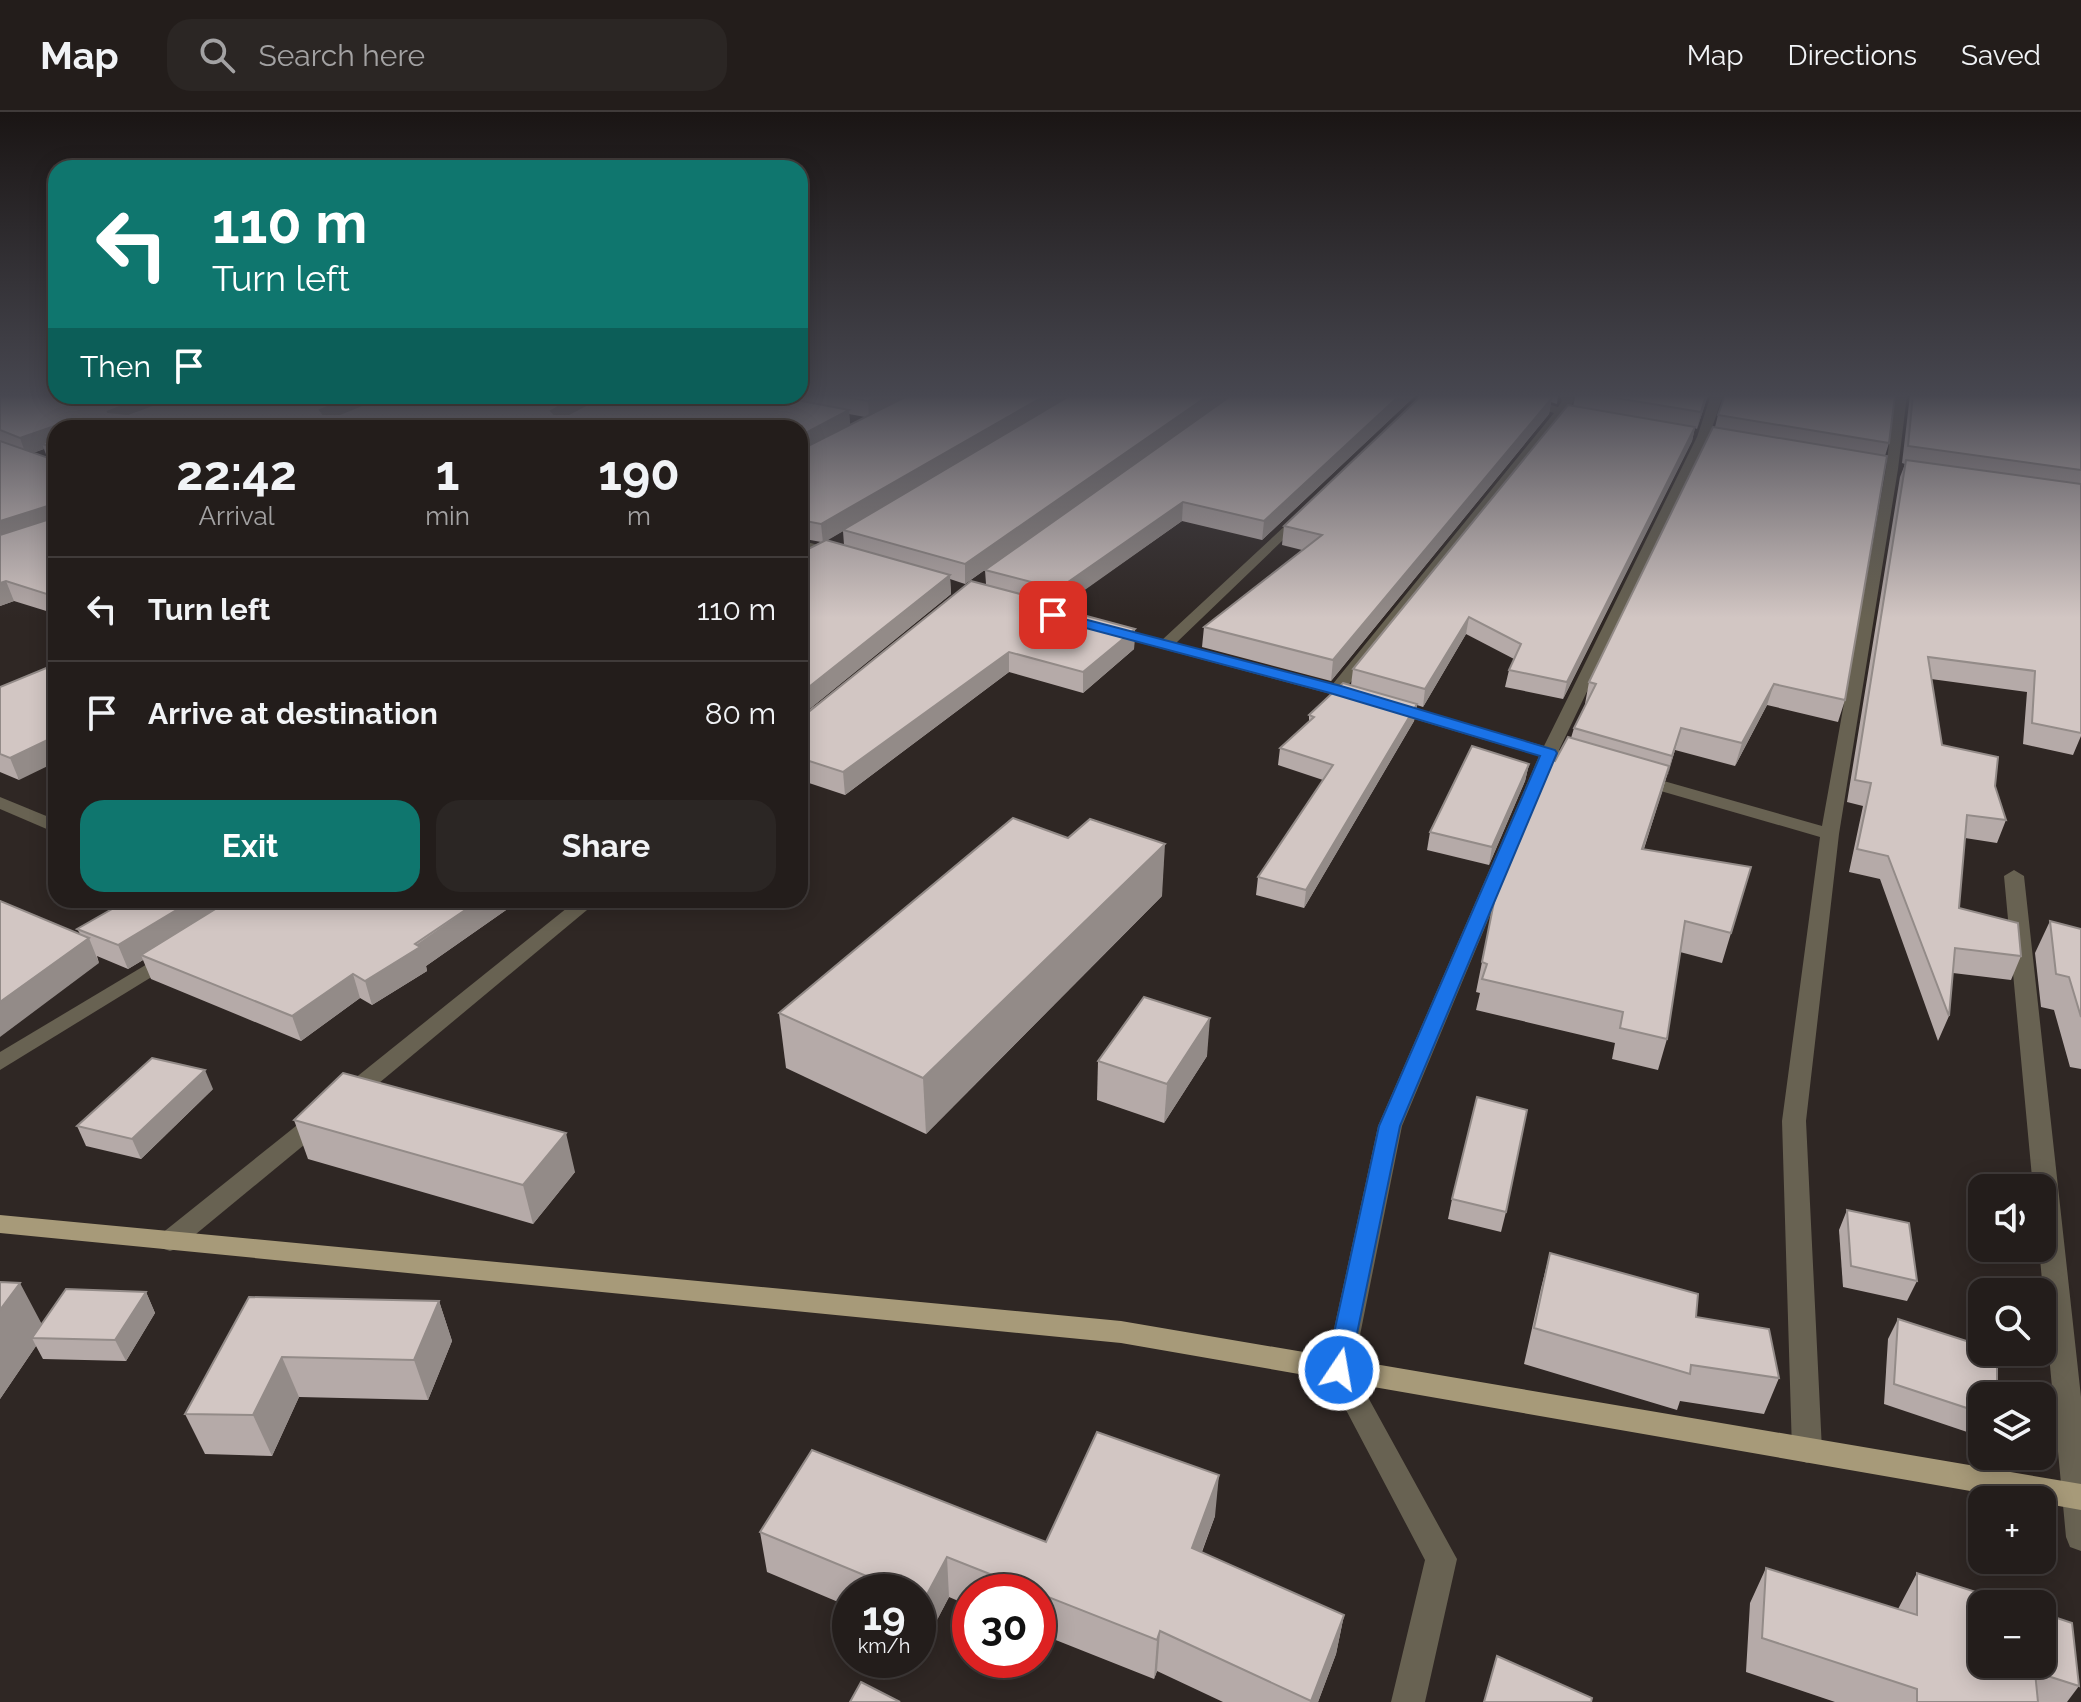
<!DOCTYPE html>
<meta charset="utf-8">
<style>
:root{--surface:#231d1b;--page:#2b2624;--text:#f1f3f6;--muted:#a3a2a3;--line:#403b3a;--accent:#0f766e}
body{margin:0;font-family:Raleway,sans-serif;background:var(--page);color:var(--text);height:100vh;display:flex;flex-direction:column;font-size:30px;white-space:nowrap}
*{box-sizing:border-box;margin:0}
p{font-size:26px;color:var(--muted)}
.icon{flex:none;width:44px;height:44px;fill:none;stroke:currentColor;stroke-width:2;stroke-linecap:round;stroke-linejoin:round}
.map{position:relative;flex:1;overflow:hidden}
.details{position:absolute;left:48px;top:308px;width:760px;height:488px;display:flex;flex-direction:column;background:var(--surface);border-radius:24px;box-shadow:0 4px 20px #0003,0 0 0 2px var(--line)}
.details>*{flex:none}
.guide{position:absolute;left:48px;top:48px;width:760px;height:244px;border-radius:24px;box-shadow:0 4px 20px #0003,0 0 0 2px var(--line);background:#0f766e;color:#fff;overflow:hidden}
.buttons{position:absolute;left:1968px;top:1062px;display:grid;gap:16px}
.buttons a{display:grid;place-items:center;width:88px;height:88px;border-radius:16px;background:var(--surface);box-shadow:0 4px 20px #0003,0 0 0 2px var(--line);font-size:40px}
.speed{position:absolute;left:832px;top:1462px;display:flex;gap:16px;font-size:40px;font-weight:700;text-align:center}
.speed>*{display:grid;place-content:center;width:104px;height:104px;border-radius:50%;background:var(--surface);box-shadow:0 4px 20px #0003,0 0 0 2px var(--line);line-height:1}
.speed small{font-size:20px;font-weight:400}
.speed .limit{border:12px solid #d22;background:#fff;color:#111}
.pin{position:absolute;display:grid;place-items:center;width:68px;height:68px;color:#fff;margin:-34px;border-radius:16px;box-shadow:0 4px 12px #0006}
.me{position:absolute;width:88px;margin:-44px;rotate:12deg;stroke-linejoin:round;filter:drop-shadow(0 0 6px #0008)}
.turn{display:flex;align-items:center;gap:28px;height:168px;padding:0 32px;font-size:36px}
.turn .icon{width:104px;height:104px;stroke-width:2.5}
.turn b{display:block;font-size:56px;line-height:68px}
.then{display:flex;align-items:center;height:76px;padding:0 32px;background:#0003;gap:16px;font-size:30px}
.eta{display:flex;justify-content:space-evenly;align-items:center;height:136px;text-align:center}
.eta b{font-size:48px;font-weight:700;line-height:56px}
.button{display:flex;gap:16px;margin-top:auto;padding:16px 32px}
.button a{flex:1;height:92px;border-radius:24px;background:var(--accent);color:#fff;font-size:32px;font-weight:700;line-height:92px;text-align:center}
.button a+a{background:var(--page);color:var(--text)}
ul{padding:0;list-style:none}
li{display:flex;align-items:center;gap:24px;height:104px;padding:0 32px;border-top:2px solid var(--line)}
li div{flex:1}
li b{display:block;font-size:30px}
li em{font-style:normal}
header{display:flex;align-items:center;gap:48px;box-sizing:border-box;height:112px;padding:0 40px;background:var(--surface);border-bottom:2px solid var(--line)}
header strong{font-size:38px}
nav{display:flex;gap:44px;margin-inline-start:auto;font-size:28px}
.search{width:560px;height:72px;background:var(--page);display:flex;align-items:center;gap:20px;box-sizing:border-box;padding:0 28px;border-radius:24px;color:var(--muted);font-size:30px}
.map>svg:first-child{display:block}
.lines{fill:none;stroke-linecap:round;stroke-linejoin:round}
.minor{fill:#686252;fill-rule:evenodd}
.major{fill:#a79a79;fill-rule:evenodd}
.wall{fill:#b5aaa8;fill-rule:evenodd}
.shaded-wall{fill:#938b88}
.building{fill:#d2c6c3;stroke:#938b88;stroke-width:2}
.route{fill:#1a73e8;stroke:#114b97;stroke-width:2}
</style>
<header>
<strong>Map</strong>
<div class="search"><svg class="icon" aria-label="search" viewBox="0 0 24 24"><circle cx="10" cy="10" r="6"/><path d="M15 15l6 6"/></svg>Search here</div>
<nav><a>Map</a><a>Directions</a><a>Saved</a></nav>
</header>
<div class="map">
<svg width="2081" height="1590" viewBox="0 0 2081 1590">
<rect width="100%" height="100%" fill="#2f2724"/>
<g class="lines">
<g class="minor">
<polygon points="1499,283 1517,283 1558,295 1562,289 1560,283 1572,283 1574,289 1568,298 1593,304 1587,308 1564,304 1346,576 1365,582 1367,585 1365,588 1353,588 1103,521 1100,518 1108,513 1162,528 1301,399 1306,400 1306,406 1176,531 1332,573 1554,301"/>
<polygon points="1711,283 1723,283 1709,325 1559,638 1568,644 1565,648 1555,648 1402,1014 1353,1258 1457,1447 1425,1590 1391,1590 1425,1448 1325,1258 1378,1014 1539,644 1384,598 1382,594 1390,589 1544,634 1697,325"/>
<polygon points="1895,283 1907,283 1898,357 1839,722 1806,1009 1822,1338 1817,1347 1807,1351 1797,1347 1792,1338 1782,1009 1820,725 1633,671 1630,667 1639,662 1822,714 1886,357"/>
<polygon points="800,428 843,440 845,443 838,447 800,436"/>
<polygon points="0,685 56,708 56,721 0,697"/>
<polygon points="2014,758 2024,764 2081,1285 2081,1439 2070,1435 2066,1425 2039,1136 2042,1136 2042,1076 2033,1076 2004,764"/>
<polygon points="577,788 599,788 355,991 339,991 335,985 339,979"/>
<polygon points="169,839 179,845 176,850 0,958 0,940"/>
<polygon points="319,1000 327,1002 331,1008 327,1014 179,1136 170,1139 161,1136 157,1129 161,1122 311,1002"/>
</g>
<polygon class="major" points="0,1103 1121,1209 2081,1372 2081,1398 2042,1391 2042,1388 2022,1388 1121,1231 0,1121"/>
</g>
<g class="wall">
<path d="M0 283H1231L965 472 950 467 951 482 803 602 986 472 985 458 1232 283H1416L1262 428 1182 409 1058 496 1135 517 1134 537 1083 581 1009 560 845 683 800 668V316H56V502L14 489 0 494ZM849 302 865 305 850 313ZM44 337 47 345 33 341ZM843 419 844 433 827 428ZM805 427 821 430 806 438Z"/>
<polygon points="1422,283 1558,283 1557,292 1551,290 1549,302 1331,569 1202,535 1204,515 1302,438 1282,433 1284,414"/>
<polygon points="1574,283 1708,283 1697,317 1695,316 1692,329 1563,587 1505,575 1509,558 1514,547 1466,522 1423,595 1417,593 1414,609 1304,796 1256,783 1258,765 1323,668 1278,653 1280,636 1309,610 1309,603 1351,573 1353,557 1573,294 1575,285"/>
<polygon points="1910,283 2081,283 2081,624 2073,643 2023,632 2027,580 1931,567 1942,633 1995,674 2006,708 1997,731 1965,726 1959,796 2021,844 2011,868 1953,861 1949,904 1938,929 1880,767 1849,760 1863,694 1847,690 1900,365 1905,352 1902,351"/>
<polygon points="1718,303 1889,331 1885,344 1845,588 1838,610 1767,593 1735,654 1675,638 1644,737 1751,755 1722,851 1680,840 1667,927 1658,958 1612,947 1615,931 1476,898 1480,881 1476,880 1495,785 1555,649 1571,626 1574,616 1586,592 1585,592 1589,570 1715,315"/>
<polygon points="0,575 19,668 0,660"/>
<polygon points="1529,652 1525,669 1489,753 1427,738 1430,720"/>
<polygon points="1162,784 926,1022 786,956 779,901"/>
<polygon points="128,788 530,788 525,791 519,789 426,854 427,859 372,893 360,886 301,929 151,867 143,848 128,857 97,844 99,851 77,817"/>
<polygon points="2050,809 2081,817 2081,957 2070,955 2054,898 2041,895 2035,841"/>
<polygon points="1207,944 1164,1011 1097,988 1098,949"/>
<polygon points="213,977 141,1047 86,1034 77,1014"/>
<polygon points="294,1008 575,1060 533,1112 308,1047"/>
<polygon points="1452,1087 1506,1100 1501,1120 1448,1107"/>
<polygon points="1847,1098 1917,1169 1907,1189 1843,1175 1839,1118"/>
<polygon points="1550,1141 1696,1205 1779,1266 1764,1302 1680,1289 1677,1298 1524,1252 1541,1176"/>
<polygon points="0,1170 42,1212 146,1180 155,1201 126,1249 43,1247 36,1234 0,1287"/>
<polygon points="249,1185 439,1189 452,1229 428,1288 299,1285 272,1344 205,1342 185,1302"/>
<polygon points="1898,1207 1982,1284 1982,1325 1884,1292 1888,1227"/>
<polygon points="1215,1404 1202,1440 1344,1503 1336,1542 1318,1590 1223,1590 1157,1559 1154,1567 1038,1521 1038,1480 970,1480 970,1494 949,1485 927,1527 918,1524 918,1480 850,1480 850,1495 767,1460 760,1420 1046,1430"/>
<polygon points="1766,1456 1898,1497 1917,1461 2042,1552 2079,1574 2067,1590 1835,1590 1746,1560 1750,1491"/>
</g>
<g class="shaded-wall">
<polygon points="880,283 913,283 869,306 868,289"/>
<polygon points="1046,283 1074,283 823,431 821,412"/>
<polygon points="1209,283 1231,283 965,472 965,452"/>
<polygon points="1400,283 1416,283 1262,428 1264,409"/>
<polygon points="1706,283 1708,283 1697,317 1701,300"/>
<polygon points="147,284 192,284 114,316 107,300"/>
<polygon points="355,284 400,284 324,315 320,298"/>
<polygon points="577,284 608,284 554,315 551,299"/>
<polygon points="1552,286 1549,302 1331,569 1333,548"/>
<polygon points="849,298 850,315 800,342 800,324"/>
<polygon points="52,315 56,328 42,332 44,337 26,343 20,326"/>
<polygon points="1695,315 1692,329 1563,587 1567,570"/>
<polygon points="1183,390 1182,409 1058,497 1058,477"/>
<polygon points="51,393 56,407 0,430 0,409"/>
<polygon points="804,422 806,441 800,446 800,425"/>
<polygon points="950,463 951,482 800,605 800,582"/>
<polygon points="6,469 14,489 0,494 0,471"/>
<polygon points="1469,505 1466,522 1423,595 1425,577"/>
<polygon points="1135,517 1134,537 1083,581 1083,560"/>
<polygon points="1009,540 1009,560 845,683 843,660"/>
<polygon points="1774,572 1767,593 1735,654 1742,631"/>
<polygon points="1417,592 1414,609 1304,796 1306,778"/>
<polygon points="1681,616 1675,638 1667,666 1672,644"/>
<polygon points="56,624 56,650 19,668 10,646"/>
<polygon points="1529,652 1525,669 1489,753 1492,735"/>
<polygon points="1669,654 1662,681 1634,766 1642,737"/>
<polygon points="1165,732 1162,784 926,1022 923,966"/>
<polygon points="193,788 240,788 141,843 143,848 128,857 118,833"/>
<polygon points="480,788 519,789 426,854 427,859 372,893 365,869"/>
<polygon points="89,826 99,851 0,925 0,890"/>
<polygon points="353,862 360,886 301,929 292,904"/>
<polygon points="1210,906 1207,944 1164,1011 1167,972"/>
<polygon points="205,958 213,977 141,1047 132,1027"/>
<polygon points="566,1021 575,1060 533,1112 523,1073"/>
<polygon points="20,1171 46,1220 32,1226 36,1234 0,1287 0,1198"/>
<polygon points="146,1180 155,1201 126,1249 115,1228"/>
<polygon points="439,1189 452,1229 428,1288 414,1248"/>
<polygon points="282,1245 299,1285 272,1344 253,1303"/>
<polygon points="1219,1363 1215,1404 1188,1476 1192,1436"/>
<polygon points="947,1445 949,1485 927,1527 924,1488"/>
<polygon points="1344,1503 1336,1542 1318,1590 1310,1590"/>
<polygon points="1160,1519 1157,1559 1154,1567 1157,1528"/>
</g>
<g class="building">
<polygon points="0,283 147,284 107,300 128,302 177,284 355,284 320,298 323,302 340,302 384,284 577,284 551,299 554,302 569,302 603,284 776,284 849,298 800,324 800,316 56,316 56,485 6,469 0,471 0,423 50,407 51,393 0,409 0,329 51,347 52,335 42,332 52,327 52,315 20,326 0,318"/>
<polygon points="834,283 880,283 868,289"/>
<polygon points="909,283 1046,283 821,412 800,408 800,338"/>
<polygon points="1071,283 1209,283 965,452 843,418"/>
<polygon points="1232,283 1400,283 1264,409 1183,390 1058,477 985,458"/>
<polygon points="1422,283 1543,283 1552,286 1333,548 1204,515 1322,423 1284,414"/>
<polygon points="1598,283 1706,283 1701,300"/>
<polygon points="1725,283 1895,283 1889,331 1718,303"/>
<polygon points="1913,283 2081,283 2081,358 1908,334"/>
<polygon points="1568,293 1695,315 1567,570 1509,558 1521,532 1469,505 1425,577 1353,557"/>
<polygon points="1713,315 1887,344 1845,588 1774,572 1742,631 1681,616 1672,644 1574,616 1596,572 1589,570"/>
<polygon points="1906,348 2081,372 2081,621 2032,611 2035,559 1928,545 1942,633 1998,645 1995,674 2006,708 1967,703 1959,796 2018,811 2021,844 1955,836 1949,904 1888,744 1857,737 1871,671 1855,668"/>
<polygon points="826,428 950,463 800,582 800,441"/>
<polygon points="971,469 1043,488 1038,491 1135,517 1083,560 1009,540 843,660 800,646 800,603 806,602"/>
<polygon points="56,552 56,624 10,646 0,642 0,575"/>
<polygon points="1343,571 1417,592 1306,778 1258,765 1333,653 1280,636 1314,605 1309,603"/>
<polygon points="1568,625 1669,654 1642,737 1751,755 1731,821 1685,809 1667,927 1620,916 1623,900 1482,867 1487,852 1482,850 1495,785 1552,648 1555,649"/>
<polygon points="1472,634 1529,652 1492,735 1430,720"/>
<polygon points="1013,706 1068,726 1090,707 1165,732 923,966 779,901"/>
<polygon points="128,788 193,788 118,833 77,817"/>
<polygon points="230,788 480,788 415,832 420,835 365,869 353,862 292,904 141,843"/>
<polygon points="0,789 89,826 0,890"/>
<polygon points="2050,809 2081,817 2081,905 2069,865 2056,862"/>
<polygon points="1144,885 1210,906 1167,972 1098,949"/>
<polygon points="152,946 205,958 132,1027 77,1014"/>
<polygon points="343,961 566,1021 523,1073 294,1008"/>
<polygon points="1477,985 1527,998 1506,1100 1452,1087"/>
<polygon points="1847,1098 1909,1111 1917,1169 1851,1154"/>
<polygon points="1550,1141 1698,1182 1696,1205 1769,1217 1779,1266 1691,1253 1690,1262 1534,1216"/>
<polygon points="0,1170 20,1171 0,1198"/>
<polygon points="66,1177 146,1180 115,1228 32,1226"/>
<polygon points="249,1185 439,1189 414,1248 282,1245 253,1303 185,1302"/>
<polygon points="1898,1207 1982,1234 1982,1240 1997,1240 1997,1284 1982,1284 1982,1301 1894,1272"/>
<polygon points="1097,1320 1219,1363 1192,1436 1344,1503 1311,1589 1160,1519 1157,1528 947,1445 924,1488 918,1485 918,1480 905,1480 760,1420 812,1338 1046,1430"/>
<polygon points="1766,1456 1917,1503 1917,1461 2013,1492 1982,1492 1982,1552 2042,1552 2042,1501 2072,1511 2079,1574 2035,1560 2038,1590 1917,1590 1917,1577 1762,1526"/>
<polygon points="1497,1544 1592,1586 1591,1590 1484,1590"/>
<polygon points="861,1570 900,1590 850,1590"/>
</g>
<linearGradient id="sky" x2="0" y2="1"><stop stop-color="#1a1514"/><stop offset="0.56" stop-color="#474750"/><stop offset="1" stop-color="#474750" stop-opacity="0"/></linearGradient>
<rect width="2081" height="506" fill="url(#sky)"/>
<polygon class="route" points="1053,499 1341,574 1555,638 1557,641 1400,1014 1348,1265 1339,1268 1330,1265 1326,1258 1379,1014 1540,644 1330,581 1048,506 1048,500"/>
</svg>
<div class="buttons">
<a><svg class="icon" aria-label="sound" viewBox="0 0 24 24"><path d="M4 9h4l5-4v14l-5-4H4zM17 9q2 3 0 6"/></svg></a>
<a><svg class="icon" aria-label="search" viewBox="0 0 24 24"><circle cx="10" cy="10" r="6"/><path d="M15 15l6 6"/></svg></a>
<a><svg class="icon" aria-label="layers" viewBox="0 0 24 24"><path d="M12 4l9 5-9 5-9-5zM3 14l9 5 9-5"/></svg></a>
<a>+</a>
<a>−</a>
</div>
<div class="speed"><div>19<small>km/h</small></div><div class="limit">30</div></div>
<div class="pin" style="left:1053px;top:503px;background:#d93025"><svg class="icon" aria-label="arrive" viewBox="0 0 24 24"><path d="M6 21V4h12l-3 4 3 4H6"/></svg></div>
<svg class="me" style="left:1339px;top:1258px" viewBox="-20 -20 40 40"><circle r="17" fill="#1a73e8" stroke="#fff" stroke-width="3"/><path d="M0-11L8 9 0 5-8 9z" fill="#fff"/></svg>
<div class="guide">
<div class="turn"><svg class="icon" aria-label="left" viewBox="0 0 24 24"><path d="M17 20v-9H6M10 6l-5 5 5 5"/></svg><div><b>110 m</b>Turn left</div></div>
<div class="then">Then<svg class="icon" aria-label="arrive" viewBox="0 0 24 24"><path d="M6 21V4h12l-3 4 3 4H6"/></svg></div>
</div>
<section class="details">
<div class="eta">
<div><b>22:42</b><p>Arrival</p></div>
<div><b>1</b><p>min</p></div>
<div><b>190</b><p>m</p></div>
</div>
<ul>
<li><svg class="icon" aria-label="left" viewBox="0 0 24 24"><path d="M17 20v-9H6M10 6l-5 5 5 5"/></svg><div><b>Turn left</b></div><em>110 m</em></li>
<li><svg class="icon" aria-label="arrive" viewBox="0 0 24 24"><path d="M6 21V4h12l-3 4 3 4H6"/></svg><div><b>Arrive at destination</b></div><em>80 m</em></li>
</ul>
<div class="button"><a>Exit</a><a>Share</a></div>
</section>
</div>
